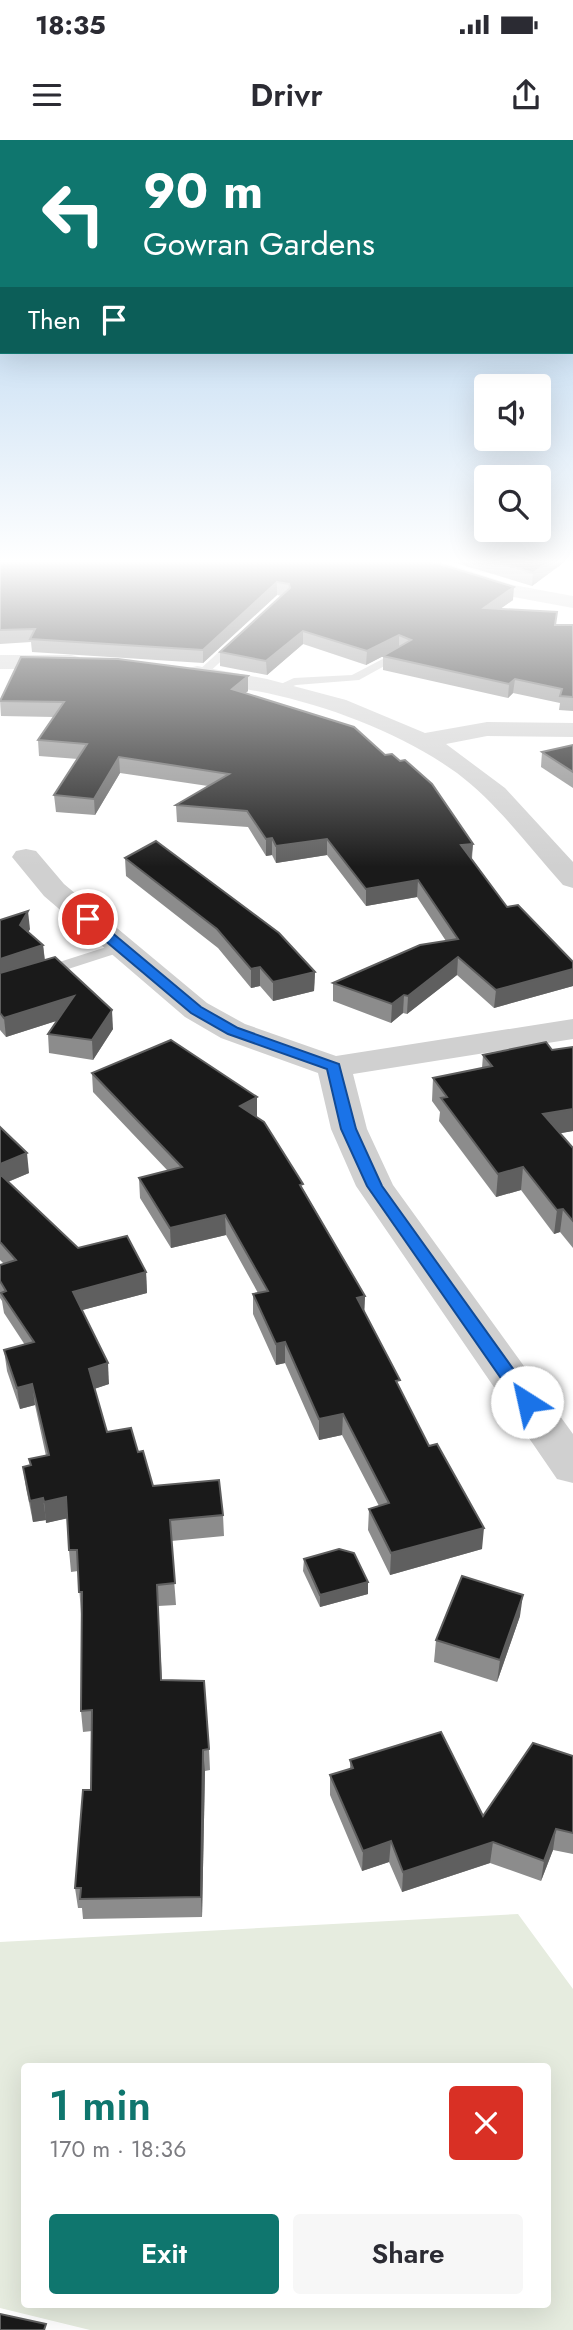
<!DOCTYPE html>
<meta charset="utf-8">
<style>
:root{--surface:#fff;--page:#f7f7f7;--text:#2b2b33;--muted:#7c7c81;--accent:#0f766e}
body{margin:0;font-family:Jost,sans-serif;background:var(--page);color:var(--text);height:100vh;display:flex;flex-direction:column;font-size:26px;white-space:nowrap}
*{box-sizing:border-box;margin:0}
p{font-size:23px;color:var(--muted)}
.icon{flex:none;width:38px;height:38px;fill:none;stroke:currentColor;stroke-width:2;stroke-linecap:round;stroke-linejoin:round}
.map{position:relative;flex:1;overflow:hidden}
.drawer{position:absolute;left:21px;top:1923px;width:530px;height:245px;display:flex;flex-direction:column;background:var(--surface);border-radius:7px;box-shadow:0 7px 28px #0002}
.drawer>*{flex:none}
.hud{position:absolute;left:0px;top:0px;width:574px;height:214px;box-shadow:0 7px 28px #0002;background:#0f766e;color:#fff;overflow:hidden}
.controls{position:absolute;left:474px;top:234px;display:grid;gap:14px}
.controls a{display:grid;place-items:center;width:77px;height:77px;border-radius:7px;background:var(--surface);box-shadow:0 7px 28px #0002;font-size:35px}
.pin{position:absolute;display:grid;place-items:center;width:60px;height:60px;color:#fff;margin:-30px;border:4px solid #fff;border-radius:50%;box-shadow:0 2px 7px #0007}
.me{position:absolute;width:77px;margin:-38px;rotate:325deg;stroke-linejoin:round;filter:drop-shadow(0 0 5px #0008)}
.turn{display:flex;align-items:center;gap:24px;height:147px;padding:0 28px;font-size:32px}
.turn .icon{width:91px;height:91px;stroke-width:2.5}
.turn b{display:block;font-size:49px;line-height:60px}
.then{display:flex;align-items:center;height:66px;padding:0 28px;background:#0003;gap:14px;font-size:26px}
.round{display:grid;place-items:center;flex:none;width:74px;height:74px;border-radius:7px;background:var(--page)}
.summary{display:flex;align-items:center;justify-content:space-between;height:119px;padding:0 28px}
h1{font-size:42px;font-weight:600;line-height:52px;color:var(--accent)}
.action{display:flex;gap:14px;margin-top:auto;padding:14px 28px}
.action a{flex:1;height:80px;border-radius:7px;background:var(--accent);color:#fff;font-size:28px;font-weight:600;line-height:80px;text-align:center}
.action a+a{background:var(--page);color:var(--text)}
.status{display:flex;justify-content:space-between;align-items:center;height:49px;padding:0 35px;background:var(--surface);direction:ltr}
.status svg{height:19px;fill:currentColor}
header{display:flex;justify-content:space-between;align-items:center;height:91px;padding:0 28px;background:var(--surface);font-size:32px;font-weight:600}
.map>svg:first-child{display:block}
.green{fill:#e6ecdf;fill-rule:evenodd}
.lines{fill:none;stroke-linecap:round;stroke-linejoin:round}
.service{fill:#d0d0d0;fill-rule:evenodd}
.minor{fill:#d0d0d0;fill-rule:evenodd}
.wall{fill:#8c8c8c}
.shaded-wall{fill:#5f5f5f}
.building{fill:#1a1a1a;stroke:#5f5f5f;stroke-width:2}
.route{fill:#1a73e8;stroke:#114b97;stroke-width:2}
</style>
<div class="status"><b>18:35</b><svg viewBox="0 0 49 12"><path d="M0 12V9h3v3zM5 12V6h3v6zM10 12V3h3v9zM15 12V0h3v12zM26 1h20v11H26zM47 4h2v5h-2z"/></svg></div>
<header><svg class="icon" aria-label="menu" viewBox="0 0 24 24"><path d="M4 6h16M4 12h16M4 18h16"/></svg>Drivr<svg class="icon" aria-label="share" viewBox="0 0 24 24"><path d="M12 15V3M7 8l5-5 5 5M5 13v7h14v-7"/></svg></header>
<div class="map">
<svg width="573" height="2190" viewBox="0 0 573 2190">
<rect width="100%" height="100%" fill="#fff"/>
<path class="green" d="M518 1774 573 1849V2190H90L0 2168V1802ZM24 1927H548V2165H24Z"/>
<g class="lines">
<g class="service">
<polygon points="235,497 245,499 205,536 197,536 197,532"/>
<polygon points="398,511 408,513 359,540 296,545 276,553 270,549 294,538 352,535"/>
<polygon points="122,802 130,807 127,810 0,851 0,841"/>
</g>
<g class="minor">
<polygon points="403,420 435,420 513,445 573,456 573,468 502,455 406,424"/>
<polygon points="0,515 71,515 79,517 83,522 79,527 71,529 0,529"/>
<path d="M197 526 267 539 346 560 425 593 487 582 573 583V597L487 596 446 604 505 648 573 722V748L563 745C529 707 498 664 457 633 401 593 334 568 267 553 241 548 215 544 189 538L185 533 189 528Z"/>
<polygon points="26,709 36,711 64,744 207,863 245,884 336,916 573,879 573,899 353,934 367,989 393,1045 573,1294 573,1343 557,1339 356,1046 331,989 318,933 221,898 185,877 44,756 12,717 16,711"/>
</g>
</g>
<g class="wall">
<polygon points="446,420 567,420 532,446"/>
<polygon points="0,421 513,460 500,469 555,485 573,485 573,571 559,570 560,563 513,553 508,558 383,530 383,516 387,514 366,525 303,504 267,535 220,526 220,512 282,456 277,455 203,523 32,512 31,502 0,504"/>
<polygon points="248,551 245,553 473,704 472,719 507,767 573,822 573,846 494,868 457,835 407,874 403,873 391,883 333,861 333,843 446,801 417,757 366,766 327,715 276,723 272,715 266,716 248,687 177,682 176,665 208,646 120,633 95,675 56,672 54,655 78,619 39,616 38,600 54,577 1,576 0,560"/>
<polygon points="573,605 573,648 541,627 542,612"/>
<polygon points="125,718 315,832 314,851 273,861 260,846 251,848 218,808 126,736"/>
<polygon points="0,780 30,789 28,792 43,805 45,820 113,889 93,920 49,913 48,894 56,881 6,897 0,890"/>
<polygon points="573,907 573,991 560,993 573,1008 573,1108 560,1092 554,1094 521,1050 496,1057 439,981 440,972 432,961 433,938 482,928 483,915 552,910"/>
<polygon points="92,933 257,977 303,1049 365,1156 364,1172 399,1248 482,1409 390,1435 368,1390 369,1369 379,1366 342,1295 319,1300 285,1223 276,1225 253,1174 253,1154 258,1153 226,1095 171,1108 140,1058 139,1038 168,1031 93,952"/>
<polygon points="0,987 29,1033 8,1042 78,1108 146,1132 147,1153 82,1170 109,1244 94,1249 107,1292 138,1312 153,1346 223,1375 224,1396 171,1401 176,1465 158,1466 162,1540 209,1609 210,1630 205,1631 202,1777 83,1779 82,1768 78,1768 75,1748 91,1650 92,1591 83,1592 81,1571 81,1474 78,1431 71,1432 69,1410 67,1378 46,1383 46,1380 33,1382 26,1348 23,1327 30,1326 29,1319 46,1316 35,1265 20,1269 7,1231 4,1210 25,1205 4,1173 2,1161 0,1158 0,1125 4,1124 0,1120"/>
<polygon points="304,1419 368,1454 320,1467 303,1431"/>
<polygon points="520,1476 497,1542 434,1522 436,1500"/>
<polygon points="573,1616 573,1714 553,1710 541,1741 490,1723 402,1752 389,1722 362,1731 330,1655 330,1635 350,1629 350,1620 483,1676"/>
</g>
<g class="shaded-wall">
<polygon points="551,420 567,420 532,446 533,433"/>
<polygon points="277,442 277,455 203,523 203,510"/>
<polygon points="514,447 513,460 483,481 484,468"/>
<polygon points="303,491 303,504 267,535 266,521"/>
<polygon points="399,495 399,508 366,525 367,511"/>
<polygon points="248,536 248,551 232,564 232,549"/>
<polygon points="515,539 513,553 508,558 509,544"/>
<polygon points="119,617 120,633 95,675 94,659"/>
<polygon points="272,698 272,715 266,716 266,699"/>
<polygon points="327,699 327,715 276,723 276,706"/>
<polygon points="473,704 471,721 461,705"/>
<polygon points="418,740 417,757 366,766 366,749"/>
<polygon points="28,771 30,789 22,803 20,785"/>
<polygon points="43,805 45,824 0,838 0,819"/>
<polygon points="458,817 457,835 407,874 408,856"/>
<polygon points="260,827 260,846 251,848 251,829"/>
<polygon points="573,829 573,846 494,868 496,850"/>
<polygon points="315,832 314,851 273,861 273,842"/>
<polygon points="404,855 403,873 391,883 392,864"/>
<polygon points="74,856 75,875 6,897 4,878"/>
<polygon points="112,870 113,889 93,920 92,900"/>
<polygon points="257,957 257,977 240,966"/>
<polygon points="573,969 573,991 540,997 543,974"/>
<polygon points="27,1013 29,1033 0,1045 0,1024"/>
<polygon points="523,1027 521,1050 496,1057 498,1034"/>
<polygon points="563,1069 560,1092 554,1094 557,1070"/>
<polygon points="225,1075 226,1095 171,1108 170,1088"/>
<polygon points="146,1132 147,1153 75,1172 73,1152"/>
<polygon points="365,1156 364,1177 357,1158"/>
<polygon points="285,1202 285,1223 276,1225 276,1204"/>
<polygon points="108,1223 109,1244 91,1250 89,1229"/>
<polygon points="32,1244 35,1265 20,1269 17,1248"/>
<polygon points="343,1274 342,1295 319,1300 319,1279"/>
<polygon points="66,1357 69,1378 46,1383 44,1362"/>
<polygon points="43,1358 46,1380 33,1382 30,1361"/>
<polygon points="484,1388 482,1409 390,1435 391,1413"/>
<polygon points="368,1442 368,1454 320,1467 320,1455"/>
<polygon points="523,1455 520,1476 497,1542 500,1520"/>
<polygon points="203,1610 205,1631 202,1777 201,1757"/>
<polygon points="556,1689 553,1710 541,1741 544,1721"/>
<polygon points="391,1701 389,1722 362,1731 363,1711"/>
<polygon points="493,1702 490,1723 402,1752 403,1732"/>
</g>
<g class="building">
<polygon points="8,420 427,420 514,447 484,468 557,472 555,485 573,485 573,557 560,556 562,549 515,539 509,544 383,516 411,500 399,495 367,511 303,491 266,521 220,512 290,448 289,444 277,442 203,510 30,499 35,489 0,490 0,421"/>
<polygon points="489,420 551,420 533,433"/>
<polygon points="21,517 118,519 248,536 232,549 354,587 385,615 392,614 400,621 405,620 432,644 473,704 461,705 507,767 518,765 573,822 573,829 496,850 458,817 408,856 404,855 392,864 333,843 420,805 458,799 418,740 366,749 327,699 276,706 272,698 266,699 247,671 176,665 229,634 119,617 94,659 54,655 87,604 38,600 64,562 0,561"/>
<polygon points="573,605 573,632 542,612"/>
<polygon points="156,701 279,793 315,832 273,842 260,827 251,829 217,789 125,718"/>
<polygon points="28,771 20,785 43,805 0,819 0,780"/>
<polygon points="55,817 112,870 92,900 48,894 74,856 4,878 0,873 0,833"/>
<polygon points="171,900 257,957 240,966 264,982 303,1044 300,1045 365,1156 357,1158 400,1240 396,1241 429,1306 437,1304 484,1388 391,1413 369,1369 389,1363 343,1274 319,1279 285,1202 276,1204 253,1154 268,1151 225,1075 170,1088 139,1038 182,1027 92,933"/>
<polygon points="546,902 552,910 573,907 573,969 543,974 573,1008 573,1081 563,1069 557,1070 523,1027 498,1034 441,958 447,957 433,938 492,926 483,915"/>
<polygon points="0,987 27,1013 0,1024"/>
<polygon points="0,1034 78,1108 127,1096 146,1132 73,1152 108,1223 89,1229 107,1292 131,1288 138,1312 143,1311 153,1346 219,1340 223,1375 170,1380 175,1443 157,1445 161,1540 204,1541 209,1609 203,1610 201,1757 80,1759 81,1748 75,1748 83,1650 91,1650 92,1570 81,1571 82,1452 79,1452 77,1410 69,1410 66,1357 44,1362 43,1358 30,1361 23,1327 31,1325 29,1319 49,1315 32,1244 17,1248 4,1210 34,1202 1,1153 6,1151 0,1141 0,1125 16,1120 0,1102"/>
<polygon points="339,1409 354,1413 368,1442 320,1455 304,1419"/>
<polygon points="462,1436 523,1455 500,1520 436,1500"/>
<polygon points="441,1592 483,1676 533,1603 573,1616 573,1693 556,1689 544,1721 493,1702 403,1732 391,1701 363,1711 330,1635 353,1628 350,1620"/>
<polygon points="0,2174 46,2184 44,2190 0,2190"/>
</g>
<linearGradient id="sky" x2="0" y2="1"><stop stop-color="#9ec6ea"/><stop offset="0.58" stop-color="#fff"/><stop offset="1" stop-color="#fff" stop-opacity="0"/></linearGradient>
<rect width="573" height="727" fill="url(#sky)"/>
<polygon class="route" points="83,776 92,776 201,867 238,888 339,924 356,989 382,1046 534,1258 536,1262 534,1267 521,1267 367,1046 341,989 327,929 228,894 191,873 83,782"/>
</svg>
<div class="controls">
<a><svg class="icon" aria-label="sound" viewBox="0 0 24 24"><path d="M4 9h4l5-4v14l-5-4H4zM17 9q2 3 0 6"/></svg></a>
<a><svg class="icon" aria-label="search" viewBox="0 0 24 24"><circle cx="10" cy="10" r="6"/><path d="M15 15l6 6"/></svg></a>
</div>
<div class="pin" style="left:88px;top:779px;background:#d93025"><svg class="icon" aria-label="arrive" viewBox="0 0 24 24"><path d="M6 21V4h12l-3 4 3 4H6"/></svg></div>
<svg class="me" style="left:527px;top:1262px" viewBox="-20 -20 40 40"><circle r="19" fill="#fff"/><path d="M0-13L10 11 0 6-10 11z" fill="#1a73e8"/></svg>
<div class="hud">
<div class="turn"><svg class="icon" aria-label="left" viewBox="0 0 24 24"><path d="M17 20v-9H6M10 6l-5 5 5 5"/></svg><div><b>90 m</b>Gowran Gardens</div></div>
<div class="then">Then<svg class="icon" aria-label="arrive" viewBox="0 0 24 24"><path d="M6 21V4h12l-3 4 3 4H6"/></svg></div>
</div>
<section class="drawer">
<div class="summary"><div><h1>1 min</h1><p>170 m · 18:36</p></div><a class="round" style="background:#d93025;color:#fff"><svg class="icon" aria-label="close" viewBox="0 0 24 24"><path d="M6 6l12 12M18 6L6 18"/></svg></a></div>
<div class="action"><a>Exit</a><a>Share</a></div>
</section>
</div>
